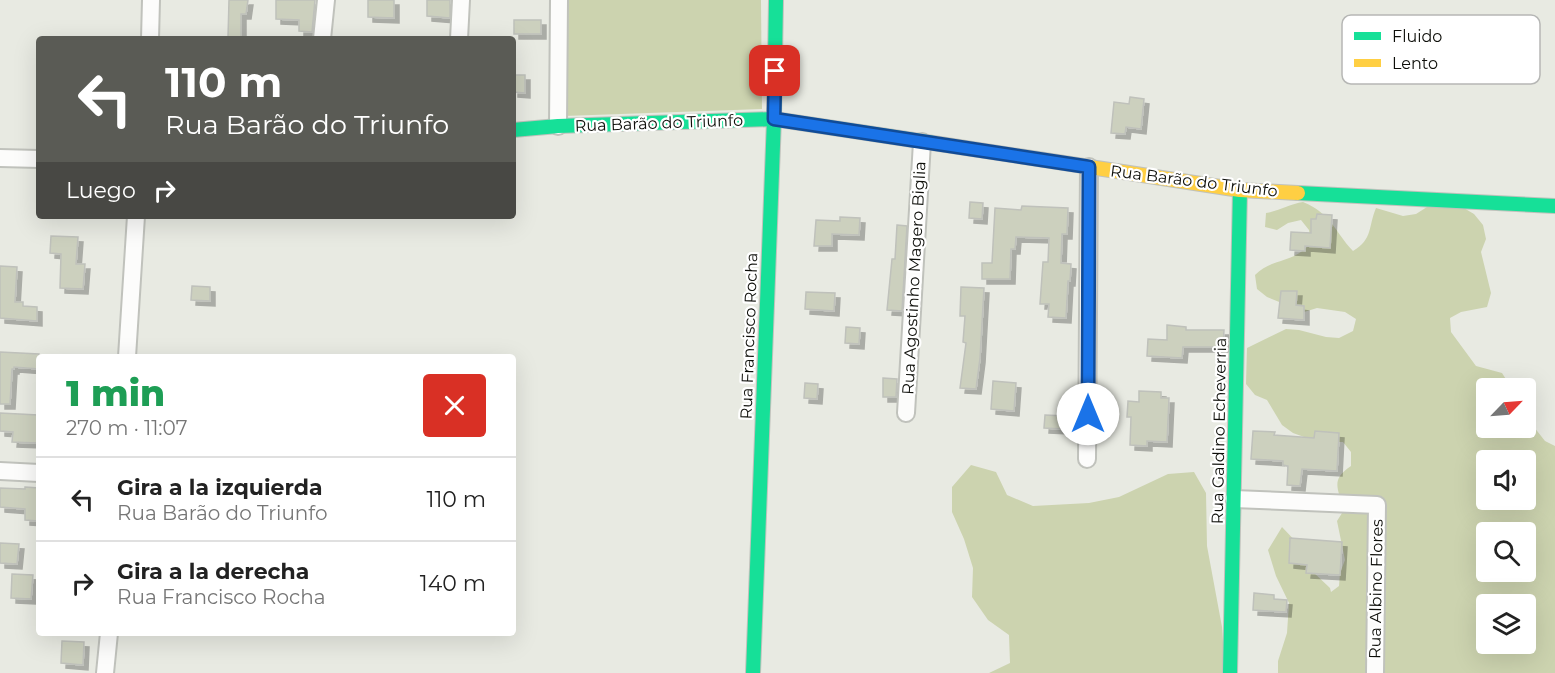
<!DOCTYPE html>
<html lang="es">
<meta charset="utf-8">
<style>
:root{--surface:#fff;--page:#f2f2f2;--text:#222;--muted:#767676;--line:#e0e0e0}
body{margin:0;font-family:Montserrat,sans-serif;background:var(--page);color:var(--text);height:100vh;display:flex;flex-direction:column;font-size:22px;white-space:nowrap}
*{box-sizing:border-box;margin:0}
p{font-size:20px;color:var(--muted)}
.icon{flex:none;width:33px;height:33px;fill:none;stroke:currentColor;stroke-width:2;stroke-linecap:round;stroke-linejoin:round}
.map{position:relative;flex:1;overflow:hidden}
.drawer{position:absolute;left:36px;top:354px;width:480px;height:282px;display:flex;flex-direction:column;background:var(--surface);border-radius:6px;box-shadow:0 6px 24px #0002}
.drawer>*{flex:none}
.hud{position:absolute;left:36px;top:36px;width:480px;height:183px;border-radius:6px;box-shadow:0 6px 24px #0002;background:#5a5b55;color:#fff;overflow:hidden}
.needle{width:39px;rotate:65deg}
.controls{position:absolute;left:1476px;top:378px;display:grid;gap:12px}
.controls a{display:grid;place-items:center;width:60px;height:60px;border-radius:6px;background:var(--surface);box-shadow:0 6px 24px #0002;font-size:30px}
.pin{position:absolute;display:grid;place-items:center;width:51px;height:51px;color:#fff;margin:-26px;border-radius:12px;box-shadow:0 3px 9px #0006}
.me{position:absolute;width:66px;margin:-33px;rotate:0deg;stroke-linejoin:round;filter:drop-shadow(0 0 4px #0008)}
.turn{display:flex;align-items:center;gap:21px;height:126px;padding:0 30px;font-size:27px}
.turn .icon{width:78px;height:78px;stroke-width:2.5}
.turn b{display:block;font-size:42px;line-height:51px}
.then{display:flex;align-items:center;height:57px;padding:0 30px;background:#0003;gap:12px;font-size:22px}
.round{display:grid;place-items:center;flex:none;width:63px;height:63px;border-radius:6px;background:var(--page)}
.head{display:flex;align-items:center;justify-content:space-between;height:102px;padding:0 30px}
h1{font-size:36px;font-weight:800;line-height:45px;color:#1e9e55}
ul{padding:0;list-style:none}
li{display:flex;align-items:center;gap:18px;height:84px;padding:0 30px;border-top:2px solid var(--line)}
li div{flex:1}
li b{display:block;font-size:22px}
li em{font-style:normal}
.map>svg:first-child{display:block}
.green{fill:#ccd3af;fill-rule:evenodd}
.building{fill:#ccd0be;stroke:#bfc1bb;stroke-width:1.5;filter:url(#shadow)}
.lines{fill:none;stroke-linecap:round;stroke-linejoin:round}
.street-casing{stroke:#c0c2bc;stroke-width:20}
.fast-casing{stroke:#c0c2bc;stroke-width:16}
.slow-casing{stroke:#c0c2bc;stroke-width:16}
.street{stroke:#fcfcfb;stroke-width:16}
.fast{stroke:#16e098;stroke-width:14}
.slow{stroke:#ffcf43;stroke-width:14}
.route-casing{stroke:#114b97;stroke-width:15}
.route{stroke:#1a73e8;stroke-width:10}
.labels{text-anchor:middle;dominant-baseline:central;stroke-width:4.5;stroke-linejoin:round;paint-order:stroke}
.street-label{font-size:16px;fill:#0d0e09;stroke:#fff}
.key{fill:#fff;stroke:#b6b7b5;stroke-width:1.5}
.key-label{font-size:16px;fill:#0d0e09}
</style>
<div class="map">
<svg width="1555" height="673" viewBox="0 0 1555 673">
<defs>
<filter id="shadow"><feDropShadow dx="5" dy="5" stdDeviation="0" flood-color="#0004"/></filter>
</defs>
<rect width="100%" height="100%" fill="#e8eae2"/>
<g class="green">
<polygon points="566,0 761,0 762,109 564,116"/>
<path d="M1303 202C1332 214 1334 231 1353 251 1373 239 1368 227 1376 208L1403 216 1416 214 1427 207H1462L1474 214 1483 225 1486 239 1481 252 1491 293 1487 307 1461 312 1450 318 1451 332 1476 366 1502 373 1509 384 1510 388H1486V428H1526V417L1545 441 1555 446V673H1278V661L1287 633 1289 603 1276 576 1268 550 1282 527 1300 546 1312 571 1330 588 1331 592 1339 586 1340 573 1345 560 1337 521 1344 510C1338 488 1330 480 1351 466V452L1343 442H1318L1293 433 1282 425 1267 400 1255 395 1246 384 1247 348 1286 329 1299 330 1326 337 1339 338 1353 331 1356 319 1345 312 1317 308 1304 312 1267 297 1257 289 1255 275C1273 257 1291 265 1311 243L1309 230 1301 220 1288 223 1277 230 1265 227 1266 213C1279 211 1290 204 1303 202ZM1486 460H1526V500H1486ZM1486 532H1526V572H1486ZM1486 604H1526V644H1486Z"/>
<polygon points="971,465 996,472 1007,495 1033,506 1089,503 1119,497 1168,474 1194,472 1206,493 1207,546 1222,627 1225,673 989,673 1010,663 1009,635 988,620 972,597 973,568 964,539 952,512 952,487"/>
</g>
<g class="building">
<polygon points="229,0 248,0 246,14 241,14 241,37 228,37"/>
<polygon points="276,0 315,0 312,32 299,31 299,20 276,19"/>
<polygon points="368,0 394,0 394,18 368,17"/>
<polygon points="427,0 450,0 450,18 427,16"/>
<rect x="514" y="20" width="27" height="14"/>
<polygon points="513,75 525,75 525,93 513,92"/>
<polygon points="1130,97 1144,99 1141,129 1126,127 1125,134 1111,133 1114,102 1129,104"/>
<polygon points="970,202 983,203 982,219 969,218"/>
<polygon points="1022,206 1068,208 1067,234 1062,234 1061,263 1071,264 1070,281 1068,281 1066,318 1048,317 1049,304 1040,304 1043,262 1048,262 1049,238 1016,237 1015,249 1011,249 1010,279 982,279 982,263 992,263 995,208 1021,210"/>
<polygon points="1317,214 1332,215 1330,248 1305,246 1305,251 1290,250 1291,232 1311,233 1311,219 1316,219"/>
<polygon points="840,217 860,218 859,235 832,234 832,246 814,246 816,220 840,221"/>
<polygon points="897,225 907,226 902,311 887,310 892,259 895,259"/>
<polygon points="51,236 78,237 76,264 85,264 83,289 60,288 61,254 50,253"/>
<polygon points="0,266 17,267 15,302 23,302 23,306 37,307 37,321 0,318"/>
<polygon points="192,286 210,287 210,301 191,300"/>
<polygon points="961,287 984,288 980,358 976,389 960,388 966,343 963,342 965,316 960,316"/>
<polygon points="1281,291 1297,291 1296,305 1304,306 1304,320 1278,318"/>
<polygon points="806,292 835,293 834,311 805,309"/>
<polygon points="1167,325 1186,327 1186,330 1224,330 1223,347 1183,347 1182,358 1147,356 1148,339 1167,340"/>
<polygon points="846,327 860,328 859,344 845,343"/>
<polygon points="0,352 39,354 39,369 14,367 14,369 12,369 10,404 0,404"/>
<polygon points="883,378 897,379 896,397 883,397"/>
<polygon points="993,381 1016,383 1014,411 991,409"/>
<polygon points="805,383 818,384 817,399 804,398"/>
<polygon points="1139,391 1161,392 1161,398 1169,398 1167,442 1147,441 1147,446 1130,445 1131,417 1127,417 1128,401 1139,402"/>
<polygon points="0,413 38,415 37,443 12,442 13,432 0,431"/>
<polygon points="1045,415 1066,416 1065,429 1044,428"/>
<polygon points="1253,431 1275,432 1274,435 1314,438 1315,431 1339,433 1337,471 1302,469 1300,486 1287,485 1288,466 1283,465 1283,461 1251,459"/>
<polygon points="25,487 39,488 39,521 25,520 25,509 0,507 0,488 25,489"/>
<polygon points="1290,538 1342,542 1340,575 1306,573 1307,565 1289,563"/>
<polygon points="0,543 19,544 17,564 0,563"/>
<polygon points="12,574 33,575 31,599 11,598"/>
<polygon points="1254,593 1274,595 1274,599 1287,600 1286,612 1253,610"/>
<polygon points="62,641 84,642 83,665 61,663"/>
</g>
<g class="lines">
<g class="street-casing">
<g id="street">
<polyline points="150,39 151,0"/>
<polyline points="322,39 326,0"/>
<polyline points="459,39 461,0"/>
<polyline points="558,126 559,0"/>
<polyline points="0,158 39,159"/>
<polyline points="127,357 136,216"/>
<polyline points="906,413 922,142"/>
<polyline points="1087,459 1089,167"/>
<polyline points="0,471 39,473"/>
<polyline points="1234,499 1377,505 1375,673"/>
<polyline points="105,673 109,633"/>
</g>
</g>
<g class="fast-casing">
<g id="fast">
<polyline points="513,130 558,126 774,119 933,143"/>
<polyline points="1298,193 1555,206"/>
<polyline points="753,673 774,119 776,0"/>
<polyline points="1230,673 1240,190"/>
</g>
</g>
<g class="slow-casing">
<polyline id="slow" points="933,143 1240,190 1298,193"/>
</g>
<use href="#street" class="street"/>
<use href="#fast" class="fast"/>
<use href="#slow" class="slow"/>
</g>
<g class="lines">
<g class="route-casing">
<polyline id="route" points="775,71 774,119 1089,167 1088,414"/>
</g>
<use href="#route" class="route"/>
</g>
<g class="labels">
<g class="street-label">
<text transform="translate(659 123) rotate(-2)">Rua Barão do Triunfo</text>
<text transform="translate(1194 181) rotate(7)">Rua Barão do Triunfo</text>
<text transform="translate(914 278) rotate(-87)">Rua Agostinho Magero Biglia</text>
<text transform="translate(749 336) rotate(-88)">Rua Francisco Rocha</text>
<text transform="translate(1219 431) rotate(-89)">Rua Galdino Echeverria</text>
<text transform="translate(1376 589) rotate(-89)">Rua Albino Flores</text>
</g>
</g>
<rect x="1342" y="15" width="198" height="69" rx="9" class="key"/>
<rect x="1354" y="32" width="27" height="8" fill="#16e098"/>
<rect x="1354" y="59" width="27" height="8" fill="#ffcf43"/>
<g class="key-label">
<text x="1392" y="42">Fluido</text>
<text x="1392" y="69">Lento</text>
</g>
</svg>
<div class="controls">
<a><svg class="needle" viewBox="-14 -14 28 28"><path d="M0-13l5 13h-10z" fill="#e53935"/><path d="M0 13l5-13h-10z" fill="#767676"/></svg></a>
<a><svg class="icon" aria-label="sound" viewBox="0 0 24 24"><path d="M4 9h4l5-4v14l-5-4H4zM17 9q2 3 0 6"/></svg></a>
<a><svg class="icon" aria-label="search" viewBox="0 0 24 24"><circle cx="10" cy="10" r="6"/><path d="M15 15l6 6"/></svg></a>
<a><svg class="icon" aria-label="layers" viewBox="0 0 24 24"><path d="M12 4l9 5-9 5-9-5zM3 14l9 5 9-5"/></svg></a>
</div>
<div class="pin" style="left:775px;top:71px;background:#d93025"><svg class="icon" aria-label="arrive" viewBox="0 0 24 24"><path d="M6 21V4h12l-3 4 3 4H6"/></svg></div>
<svg class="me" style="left:1088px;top:414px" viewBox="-20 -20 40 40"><circle r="19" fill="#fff"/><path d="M0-13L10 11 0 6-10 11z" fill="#1a73e8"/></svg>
<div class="hud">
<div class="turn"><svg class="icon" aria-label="left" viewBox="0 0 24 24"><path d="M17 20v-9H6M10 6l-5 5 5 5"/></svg><div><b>110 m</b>Rua Barão do Triunfo</div></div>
<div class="then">Luego<svg class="icon" aria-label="right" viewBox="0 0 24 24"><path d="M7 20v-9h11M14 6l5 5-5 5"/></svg></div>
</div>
<section class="drawer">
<div class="head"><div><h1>1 min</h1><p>270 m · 11:07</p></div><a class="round" style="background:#d93025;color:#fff"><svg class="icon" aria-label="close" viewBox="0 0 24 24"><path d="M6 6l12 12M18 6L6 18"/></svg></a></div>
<ul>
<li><svg class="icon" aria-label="left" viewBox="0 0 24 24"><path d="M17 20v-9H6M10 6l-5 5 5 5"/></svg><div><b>Gira a la izquierda</b><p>Rua Barão do Triunfo</p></div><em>110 m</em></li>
<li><svg class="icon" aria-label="right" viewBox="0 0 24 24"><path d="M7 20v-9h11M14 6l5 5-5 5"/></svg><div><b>Gira a la derecha</b><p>Rua Francisco Rocha</p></div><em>140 m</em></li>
</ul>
</section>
</div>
